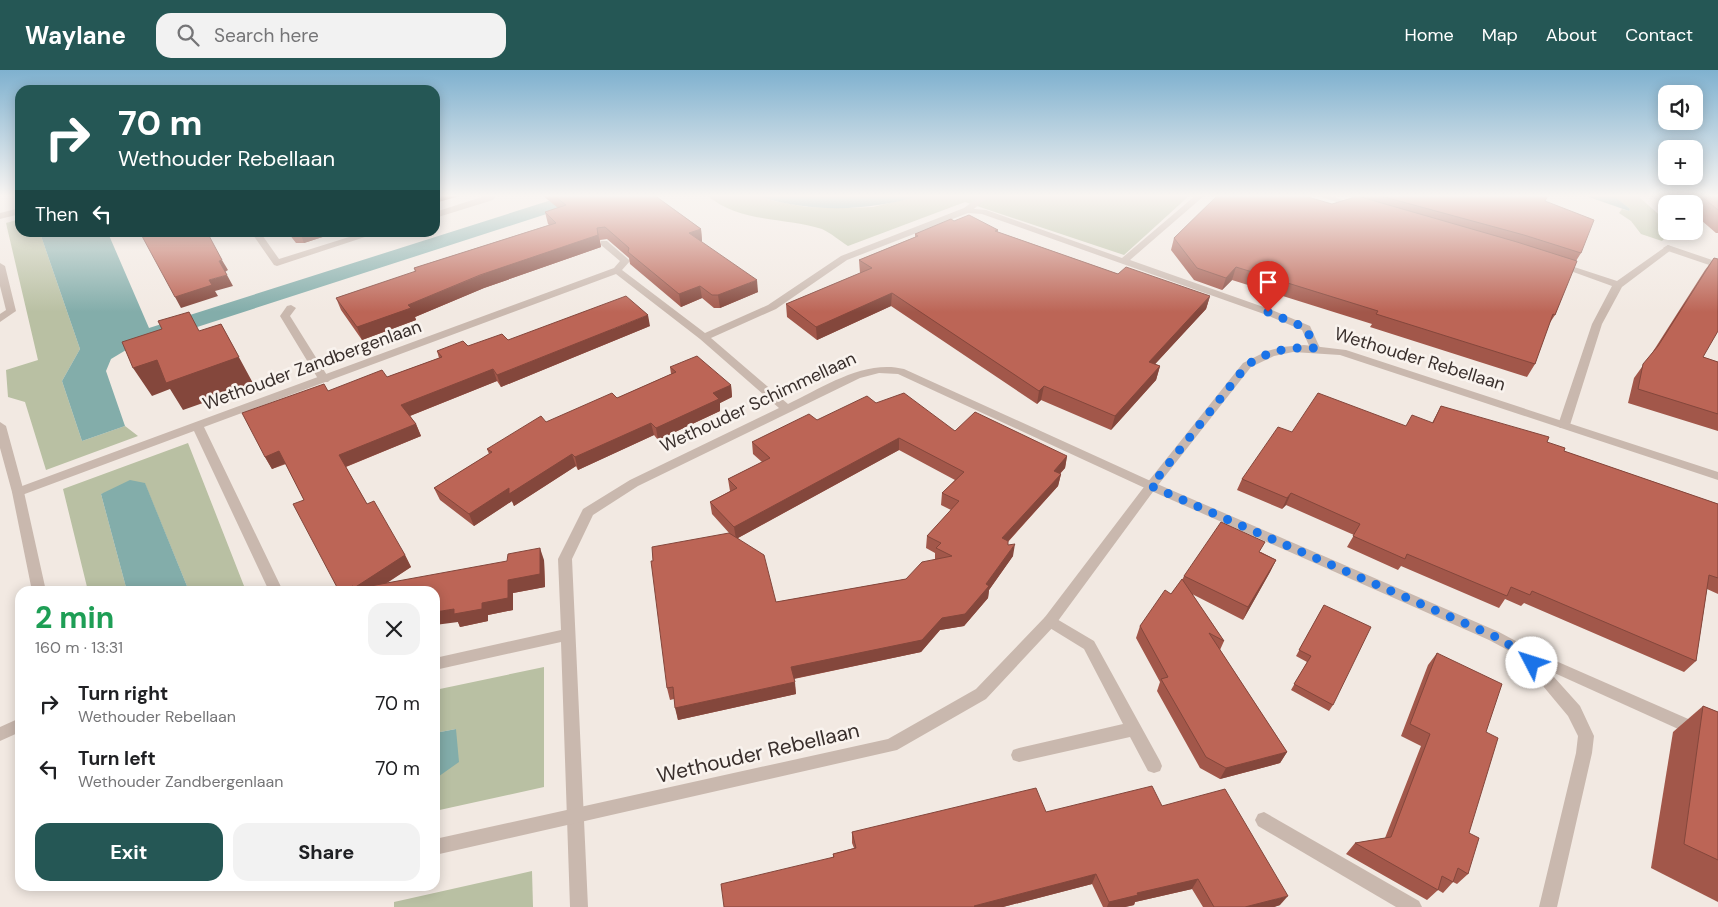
<!DOCTYPE html>
<meta charset="utf-8">
<style>
:root{--surface:#fff;--page:#f2f2f2;--text:#202124;--muted:#757577;--accent:#255755}
body{margin:0;font-family:"DM Sans",sans-serif;background:var(--page);color:var(--text);height:100vh;display:flex;flex-direction:column;font-size:19px;white-space:nowrap}
*{box-sizing:border-box;margin:0}
p{font-size:16px;color:var(--muted)}
.icon{flex:none;width:28px;height:28px;fill:none;stroke:currentColor;stroke-width:2;stroke-linecap:round;stroke-linejoin:round}
.map{position:relative;flex:1;overflow:hidden}
.details{position:absolute;left:15px;top:516px;width:425px;height:305px;display:flex;flex-direction:column;background:var(--surface);border-radius:15px;box-shadow:0 2px 12px #0003}
.details>*{flex:none}
.banner{position:absolute;left:15px;top:15px;width:425px;height:152px;border-radius:15px;box-shadow:0 2px 12px #0003;background:#255755;color:#fff;overflow:hidden}
.controls{position:absolute;left:1658px;top:15px;display:grid;gap:10px}
.controls a{display:grid;place-items:center;width:45px;height:45px;border-radius:10px;background:var(--surface);box-shadow:0 2px 12px #0003;font-size:25px}
.pin{position:absolute;display:grid;place-items:center;width:42px;height:42px;color:#fff;margin:-51px -21px;border-radius:50% 50% 50% 0;rotate:-45deg;box-shadow:0 0 5px #0007}
.pin .icon{rotate:45deg}
.me{position:absolute;width:55px;margin:-28px;rotate:310deg;stroke-linejoin:round;filter:drop-shadow(0 0 4px #0008)}
.turn{display:flex;align-items:center;gap:18px;height:105px;padding:0 20px;font-size:22px}
.turn .icon{width:65px;height:65px;stroke-width:2.5}
.turn b{display:block;font-size:35px;line-height:42px}
.then{display:flex;align-items:center;height:48px;padding:0 20px;background:#0003;gap:10px;font-size:19px}
.round{display:grid;place-items:center;flex:none;width:52px;height:52px;border-radius:15px;background:var(--page)}
.summary{display:flex;align-items:center;justify-content:space-between;height:85px;padding:0 20px}
h1{font-size:30px;font-weight:700;line-height:38px;color:#1e9e55}
.cta{display:flex;gap:10px;margin-top:auto;padding:10px 20px}
.cta a{flex:1;height:58px;border-radius:15px;background:var(--accent);color:#fff;font-size:20px;font-weight:700;line-height:58px;text-align:center}
.cta a+a{background:var(--page);color:var(--text)}
ul{padding:0;list-style:none}
li{display:flex;align-items:center;gap:15px;height:65px;padding:0 20px}
li div{flex:1}
li b{display:block;font-size:19px}
li em{font-style:normal}
header{display:flex;align-items:center;gap:30px;box-sizing:border-box;height:70px;padding:0 25px;background:var(--accent);color:#fff}
header strong{font-size:24px}
nav{display:flex;gap:28px;margin-inline-start:auto;font-size:18px}
.search{width:350px;height:45px;background:var(--page);display:flex;align-items:center;gap:12px;box-sizing:border-box;padding:0 18px;border-radius:15px;color:var(--muted);font-size:19px}
.map>svg:first-child{display:block}
.green{fill:#b9c0a3}
.water{fill:#83adaa}
.lines{fill:none;stroke-linecap:round;stroke-linejoin:round}
.service{fill:#c9b8ae;fill-rule:evenodd}
.pedestrian{fill:#c9b8ae;fill-rule:evenodd}
.minor{fill:#c9b8ae;fill-rule:evenodd}
.tertiary{fill:#c9b8ae;fill-rule:evenodd}
.wall{fill:#a2574a;fill-rule:evenodd}
.shaded-wall{fill:#84473c}
.building{fill:#bc6556;stroke:#84473c}
.route{stroke:#1a73e8;stroke-width:9;stroke-dasharray:0 16.2}
.labels{text-anchor:middle;dominant-baseline:central;stroke-width:5;stroke-linejoin:round;paint-order:stroke}
.street-label{font-size:18px;fill:#392f2c;stroke:#f9f3ee}
.near-street-label{font-size:21px;fill:#392f2c;stroke:#f9f3ee}
</style>
<header>
<strong>Waylane</strong>
<div class="search"><svg class="icon" aria-label="search" viewBox="0 0 24 24"><circle cx="10" cy="10" r="6"/><path d="M15 15l6 6"/></svg>Search here</div>
<nav><a>Home</a><a>Map</a><a>About</a><a>Contact</a></nav>
</header>
<div class="map">
<svg width="1718" height="837" viewBox="0 0 1718 837">
<rect width="100%" height="100%" fill="#f2e9e2"/>
<g class="green">
<path d="M707 125H754L774 131 807 137 848 138 873 137 922 125H1190L1124 185 965 132 848 176C840 171 831 163 822 159 784 147 738 153 707 125Z"/>
<polygon points="1613,125 1637,125 1666,151 1666,161 1678,161 1680,164 1670,163 1662,171 1641,164 1631,151 1619,143 1622,139 1629,141 1630,139"/>
<polygon points="20,149 20,162 40,163 80,279 62,311 82,371 125,356 138,366 46,400 25,332 8,327 6,300 38,290 6,153"/>
<polygon points="188,373 246,521 189,521 145,414 101,424 127,521 88,521 63,419"/>
<polygon points="544,597 544,717 435,741 435,709 456,659 435,663 435,620"/>
<polygon points="532,801 533,837 394,837 394,832"/>
</g>
<g class="water">
<polygon points="567,125 605,125 126,280 111,289 106,301 125,356 82,371 62,311 80,279 40,163 108,163 149,258"/>
<path d="M754 125H922C867 142 809 143 754 125Z"/>
<polygon points="1583,125 1613,125 1630,139 1629,141"/>
<polygon points="130,410 145,413 189,521 127,521 101,424"/>
<polygon points="456,659 459,692 435,709 435,663"/>
</g>
<g class="lines">
<g class="service">
<polygon points="291,235 296,238 290,246 330,310 328,312 320,312 280,246 287,236"/>
<polygon points="1522,576 1718,662 1718,677 1517,586 1515,582 1517,578"/>
</g>
<g class="pedestrian">
<polygon points="982,125 991,125 970,142 964,142 964,138"/>
<polygon points="1668,175 1718,192 1718,198 1665,180 1663,178"/>
</g>
<g class="minor">
<polygon points="488,125 497,125 493,130 435,148 435,142"/>
<path d="M1196 125H1205L1130 190 1272 240 1310 256 1320 278 1319 280H1311L1302 260 1264 244 982 144 968 143 847 190 776 239 711 268 788 334C822 318 864 289 904 299L1155 413 1499 562 1527 577 1580 636 1594 666 1592 683 1557 837H1539L1576 683 1578 666 1568 646 1517 585 1489 570 1147 419 898 304 879 303 860 308 638 416 593 445 572 489 588 837H570L561 572 435 600V588L561 560 558 489 583 439 630 410 779 338 700 269 616 204 204 357 283 521H269L194 361 22 425H14L12 422 14 419 614 198 620 191 601 175V171H607L628 189 630 191 622 200 705 263 768 235 841 186 964 138 986 140 1122 188Z"/>
<polygon points="1315,125 1327,125 1362,136 1358,139"/>
<polygon points="251,162 260,162 279,189 365,162 380,162 277,196 274,195"/>
<polygon points="1668,175 1673,178 1671,180 1622,217 1602,254 1570,355 1568,358 1560,358 1558,355 1592,254 1612,216 1554,195 1559,192 1562,193 1617,211"/>
<polygon points="0,193 5,196 16,241 0,252 0,244 6,240 0,216"/>
<polygon points="1050,545 1094,571 1160,691 1162,696 1160,701 1154,703 1148,701 1130,667 1019,692 1013,690 1011,685 1013,680 1019,678 1123,654 1084,579 1045,555 1043,551 1045,547"/>
<polygon points="20,648 20,662 0,671 0,657"/>
<polygon points="1264,742 1419,831 1422,837 1396,837 1258,756 1255,750 1258,744"/>
</g>
<g class="tertiary">
<polygon points="20,138 20,144 0,149 0,143"/>
<polygon points="1304,275 1346,280 1718,402 1718,410 1340,285 1293,282 1274,286 1251,297 1155,419 1055,555 986,629 897,680 435,785 435,769 888,669 976,619 1045,547 1147,413 1243,293 1267,281 1282,277"/>
<polygon points="0,352 6,356 24,422 46,521 32,521 12,422 0,378"/>
</g>
</g>
<g class="wall">
<polygon points="542,125 654,125 701,159 702,171 701,172 758,222 720,238 714,238 702,228 681,237 630,194 629,188 607,169 600,170 601,177 484,218 415,247 416,250 362,270 341,240 336,228 415,202 414,198 549,155 548,154 545,142 558,138"/>
<polygon points="1357,125 1548,125 1545,131 1581,183 1576,191 1555,245 1549,254 1535,294 1527,307 1370,257 1372,254 1232,210 1222,220 1194,210 1171,180 1174,168 1332,134 1352,128 1357,126"/>
<polygon points="1672,125 1718,125 1718,163 1716,163 1694,144 1694,134 1682,134"/>
<polygon points="954,151 998,160 998,162 1118,204 1210,226 1206,239 1155,294 1160,296 1156,310 1111,360 1041,330 1037,334 891,236 817,270 787,247 786,234 860,203 859,190 915,167 915,164"/>
<polygon points="283,162 338,162 304,173 296,173 289,164 285,165"/>
<polygon points="1714,188 1703,287 1718,292 1718,361 1628,333 1634,308 1652,283 1705,200"/>
<polygon points="650,256 501,317 497,311 410,346 416,354 421,366 346,397 367,434 405,485 411,497 387,513 544,490 545,517 513,523 513,540 488,545 488,551 460,557 458,552 435,521 339,521 304,430 286,394 272,399 265,387 328,321 387,307 439,288 437,281 508,270"/>
<polygon points="670,297 731,315 732,327 720,333 720,341 658,370 654,365 578,400 576,396 514,436 512,431 474,456 440,430 434,418 489,384 487,379 617,328 671,304"/>
<path d="M876 333 955 361 1067 386 1065 398 1060 404H1061L1058 416 1008 472V475L1013 486 989 520 988 528 964 556 940 560 921 582 794 609 796 624 678 650 674 629 670 630 667 618 730 464 712 444 710 432 730 421 728 409 762 392 753 384 752 372 817 350ZM899 380 955 410 942 423 941 435 951 440 927 466 926 478 935 483V490L906 509 776 532 738 468Z"/>
<polygon points="1441,336 1547,372 1564,381 1718,434 1718,524 1707,519 1696,591 1684,602 1524,533 1521,536 1505,529 1499,538 1401,496 1398,500 1347,477 1354,465 1286,435 1282,439 1237,420 1242,409 1292,362 1406,356 1432,353"/>
<polygon points="1261,482 1276,490 1270,502 1243,550 1192,524 1224,571 1220,580 1287,682 1280,693 1220,709 1200,698 1157,621 1160,612 1136,568 1140,556 1171,524 1182,510 1184,506"/>
<polygon points="1324,535 1333,635 1329,641 1291,620 1307,592 1296,586"/>
<polygon points="1437,583 1486,662 1469,763 1468,804 1457,814 1453,812 1443,823 1438,820 1427,830 1346,784 1355,773 1385,768 1421,676 1401,666 1428,595"/>
<polygon points="1703,636 1718,642 1718,832 1651,798 1673,662"/>
<polygon points="1162,736 1280,835 1274,837 1203,837 1192,819 1135,832 1134,835 1125,837 1103,837 1092,814 1003,837 724,837 833,787 833,784 854,778 852,773 852,762 1046,742"/>
</g>
<g class="shaded-wall">
<polygon points="435,125 463,125 435,133"/>
<polygon points="597,158 601,177 484,218 415,247 416,250 362,270 357,257 408,235"/>
<polygon points="701,159 702,171 691,175 689,163"/>
<polygon points="284,162 289,162 289,164 285,165"/>
<polygon points="300,162 338,162 304,173"/>
<polygon points="222,190 228,200 225,202 219,191"/>
<polygon points="1236,197 1232,210 1222,220 1226,208"/>
<polygon points="227,205 233,216 215,221 218,226 181,238 175,227 209,210"/>
<polygon points="757,210 758,222 720,238 718,225"/>
<polygon points="700,216 702,228 681,237 679,224"/>
<polygon points="892,223 891,236 817,270 816,257"/>
<polygon points="1210,226 1206,239 1145,305 1149,292"/>
<polygon points="648,245 650,256 501,317 497,305"/>
<polygon points="221,254 254,315 183,340 170,319 152,326 133,298"/>
<polygon points="1160,296 1156,310 1111,360 1115,346"/>
<polygon points="493,299 497,311 407,347 401,335"/>
<polygon points="731,315 732,327 720,333 720,341 658,370 656,358 713,323"/>
<polygon points="1044,316 1041,330 1037,334 1039,321"/>
<polygon points="651,353 654,365 578,400 575,387"/>
<polygon points="416,354 421,366 345,397 339,385"/>
<polygon points="899,368 899,380 736,469 734,457"/>
<polygon points="279,381 286,393 272,399 265,387"/>
<polygon points="572,384 576,396 514,436 512,431 474,456 469,444 509,418"/>
<polygon points="1067,386 1065,398 1051,413 1054,401"/>
<polygon points="1061,404 1058,416 1000,480 1002,468"/>
<polygon points="1291,423 1286,435 1282,439 1287,428"/>
<polygon points="1015,474 1013,486 989,520 988,528 964,556 940,560 921,582 792,609 791,597 942,548 986,514"/>
<polygon points="540,478 544,490 545,517 513,523 513,540 488,545 488,551 460,557 458,552 435,555 435,542 482,533 508,510"/>
<polygon points="405,485 411,497 374,521 341,521"/>
<polygon points="1276,490 1270,502 1243,550 1248,537"/>
<polygon points="795,612 796,624 678,650 675,638"/>
<polygon points="1287,682 1280,693 1220,709 1226,698"/>
<polygon points="1096,804 1092,814 1003,837 974,837 974,836"/>
<polygon points="1198,809 1192,819 1135,832 1134,835 1125,837 1107,837 1109,832 1137,823"/>
<polygon points="1288,826 1280,835 1274,837 1245,837"/>
</g>
<g class="building">
<polygon points="553,125 654,125 701,159 689,163 757,210 718,225 712,225 700,216 679,224 628,182 629,178 605,157 597,158 598,165 480,205 408,235 411,238 357,257 336,228 416,201 414,198 556,153 545,142 566,135"/>
<polygon points="1218,125 1301,125 1332,134 1352,128 1354,125 1517,172 1577,191 1555,245 1553,244 1535,294 1376,244 1378,241 1236,197 1226,208 1197,198 1174,168"/>
<polygon points="1377,125 1548,125 1545,131 1594,150 1581,183 1524,165"/>
<polygon points="1700,125 1718,125 1718,140"/>
<polygon points="969,145 998,160 995,161 1118,204 1126,197 1210,226 1149,292 1160,296 1115,346 1044,316 1039,321 892,223 816,257 786,234 872,198 859,190 918,166 915,164 951,149 954,151"/>
<polygon points="141,162 207,162 222,190 219,191 227,205 209,210 212,215 175,227 143,168"/>
<polygon points="1714,188 1718,189 1718,261 1703,287 1718,292 1718,344 1638,319 1643,294 1658,276"/>
<polygon points="626,226 648,245 497,305 493,299 401,335 416,354 339,385 367,434 374,431 405,485 354,518 353,516 341,521 339,521 293,434 304,430 279,381 265,387 242,343 324,314 328,321 382,300 387,307 442,287 437,281 463,271 468,276 502,264 508,270"/>
<polygon points="189,242 199,261 221,254 239,287 166,313 157,290 133,298 122,272 162,259 158,251"/>
<polygon points="697,286 731,315 713,323 719,329 656,358 651,353 575,387 572,384 509,424 509,418 469,444 434,418 492,382 487,379 541,346 546,352 612,323 617,328 676,302 670,297"/>
<polygon points="904,323 955,361 975,342 1067,386 1054,401 1061,404 1002,468 1008,471 1008,475 1015,474 986,514 989,516 965,544 942,548 922,570 791,597 795,612 675,638 673,617 667,618 651,491 653,491 652,477 729,463 764,485 776,532 906,509 922,492 952,486 936,478 941,473 927,466 959,431 942,423 964,402 899,368 734,457 710,432 737,418 728,409 770,388 752,372 809,344 817,350 867,326 876,333"/>
<polygon points="1318,323 1406,356 1412,345 1433,353 1441,336 1549,367 1547,372 1565,378 1564,381 1718,434 1718,508 1709,505 1696,591 1532,521 1530,525 1511,517 1507,526 1407,484 1405,489 1353,466 1360,454 1291,423 1287,428 1242,409 1278,357 1292,362"/>
<polygon points="1221,452 1265,472 1259,482 1276,490 1248,537 1184,506"/>
<polygon points="540,478 540,504 508,510 508,528 482,533 482,539 454,544 454,539 435,542 435,521 356,521 354,519 507,491 508,484"/>
<polygon points="1182,509 1224,571 1209,563 1287,682 1226,698 1206,687 1161,609 1168,607 1140,556 1165,520 1171,524"/>
<polygon points="1324,535 1371,557 1333,635 1294,614 1311,586 1299,580"/>
<polygon points="1437,583 1502,614 1486,662 1498,668 1469,763 1479,768 1468,804 1458,798 1453,812 1442,806 1438,820 1355,773 1391,767 1430,664 1410,654"/>
<polygon points="1703,636 1718,642 1718,790 1684,774"/>
<polygon points="1152,716 1162,736 1225,719 1288,826 1245,837 1214,837 1198,809 1137,823 1138,825 1109,832 1096,804 974,836 975,837 724,837 721,814 834,787 833,784 856,778 852,762 1036,718 1046,742"/>
</g>
<linearGradient id="sky" x2="0" y2="1"><stop stop-color="#7fb1cf"/><stop offset="0.52" stop-color="#f9f5f2"/><stop offset="1" stop-color="#f9f5f2" stop-opacity="0"/></linearGradient>
<rect width="1718" height="242" fill="url(#sky)"/>
<g class="lines">
<path class="route" d="M1268 242 1306 258 1315 278C1287 277 1271 280 1247 295L1151 416 1494 566 1522 582 1532 593"/>
</g>
<g class="labels">
<g class="street-label">
<text transform="translate(1420 289) rotate(17)">Wethouder Rebellaan</text>
<text transform="translate(312 295) rotate(-20)">Wethouder Zandbergenlaan</text>
<text transform="translate(758 332) rotate(-25)">Wethouder Schimmellaan</text>
</g>
<g class="near-street-label">
<text transform="translate(758 683) rotate(-13)">Wethouder Rebellaan</text>
</g>
</g>
</svg>
<div class="controls">
<a><svg class="icon" aria-label="sound" viewBox="0 0 24 24"><path d="M4 9h4l5-4v14l-5-4H4zM17 9q2 3 0 6"/></svg></a>
<a>+</a>
<a>−</a>
</div>
<div class="pin" style="left:1268px;top:242px;background:#d93025"><svg class="icon" aria-label="arrive" viewBox="0 0 24 24"><path d="M6 21V4h12l-3 4 3 4H6"/></svg></div>
<svg class="me" style="left:1532px;top:593px" viewBox="-20 -20 40 40"><circle r="19" fill="#fff"/><path d="M0-13L10 11 0 6-10 11z" fill="#1a73e8"/></svg>
<div class="banner">
<div class="turn"><svg class="icon" aria-label="right" viewBox="0 0 24 24"><path d="M7 20v-9h11M14 6l5 5-5 5"/></svg><div><b>70 m</b>Wethouder Rebellaan</div></div>
<div class="then">Then<svg class="icon" aria-label="left" viewBox="0 0 24 24"><path d="M17 20v-9H6M10 6l-5 5 5 5"/></svg></div>
</div>
<section class="details">
<div class="summary"><div><h1>2 min</h1><p>160 m · 13:31</p></div><a class="round"><svg class="icon" aria-label="close" viewBox="0 0 24 24"><path d="M6 6l12 12M18 6L6 18"/></svg></a></div>
<ul>
<li><svg class="icon" aria-label="right" viewBox="0 0 24 24"><path d="M7 20v-9h11M14 6l5 5-5 5"/></svg><div><b>Turn right</b><p>Wethouder Rebellaan</p></div><em>70 m</em></li>
<li><svg class="icon" aria-label="left" viewBox="0 0 24 24"><path d="M17 20v-9H6M10 6l-5 5 5 5"/></svg><div><b>Turn left</b><p>Wethouder Zandbergenlaan</p></div><em>70 m</em></li>
</ul>
<div class="cta"><a>Exit</a><a>Share</a></div>
</section>
</div>
